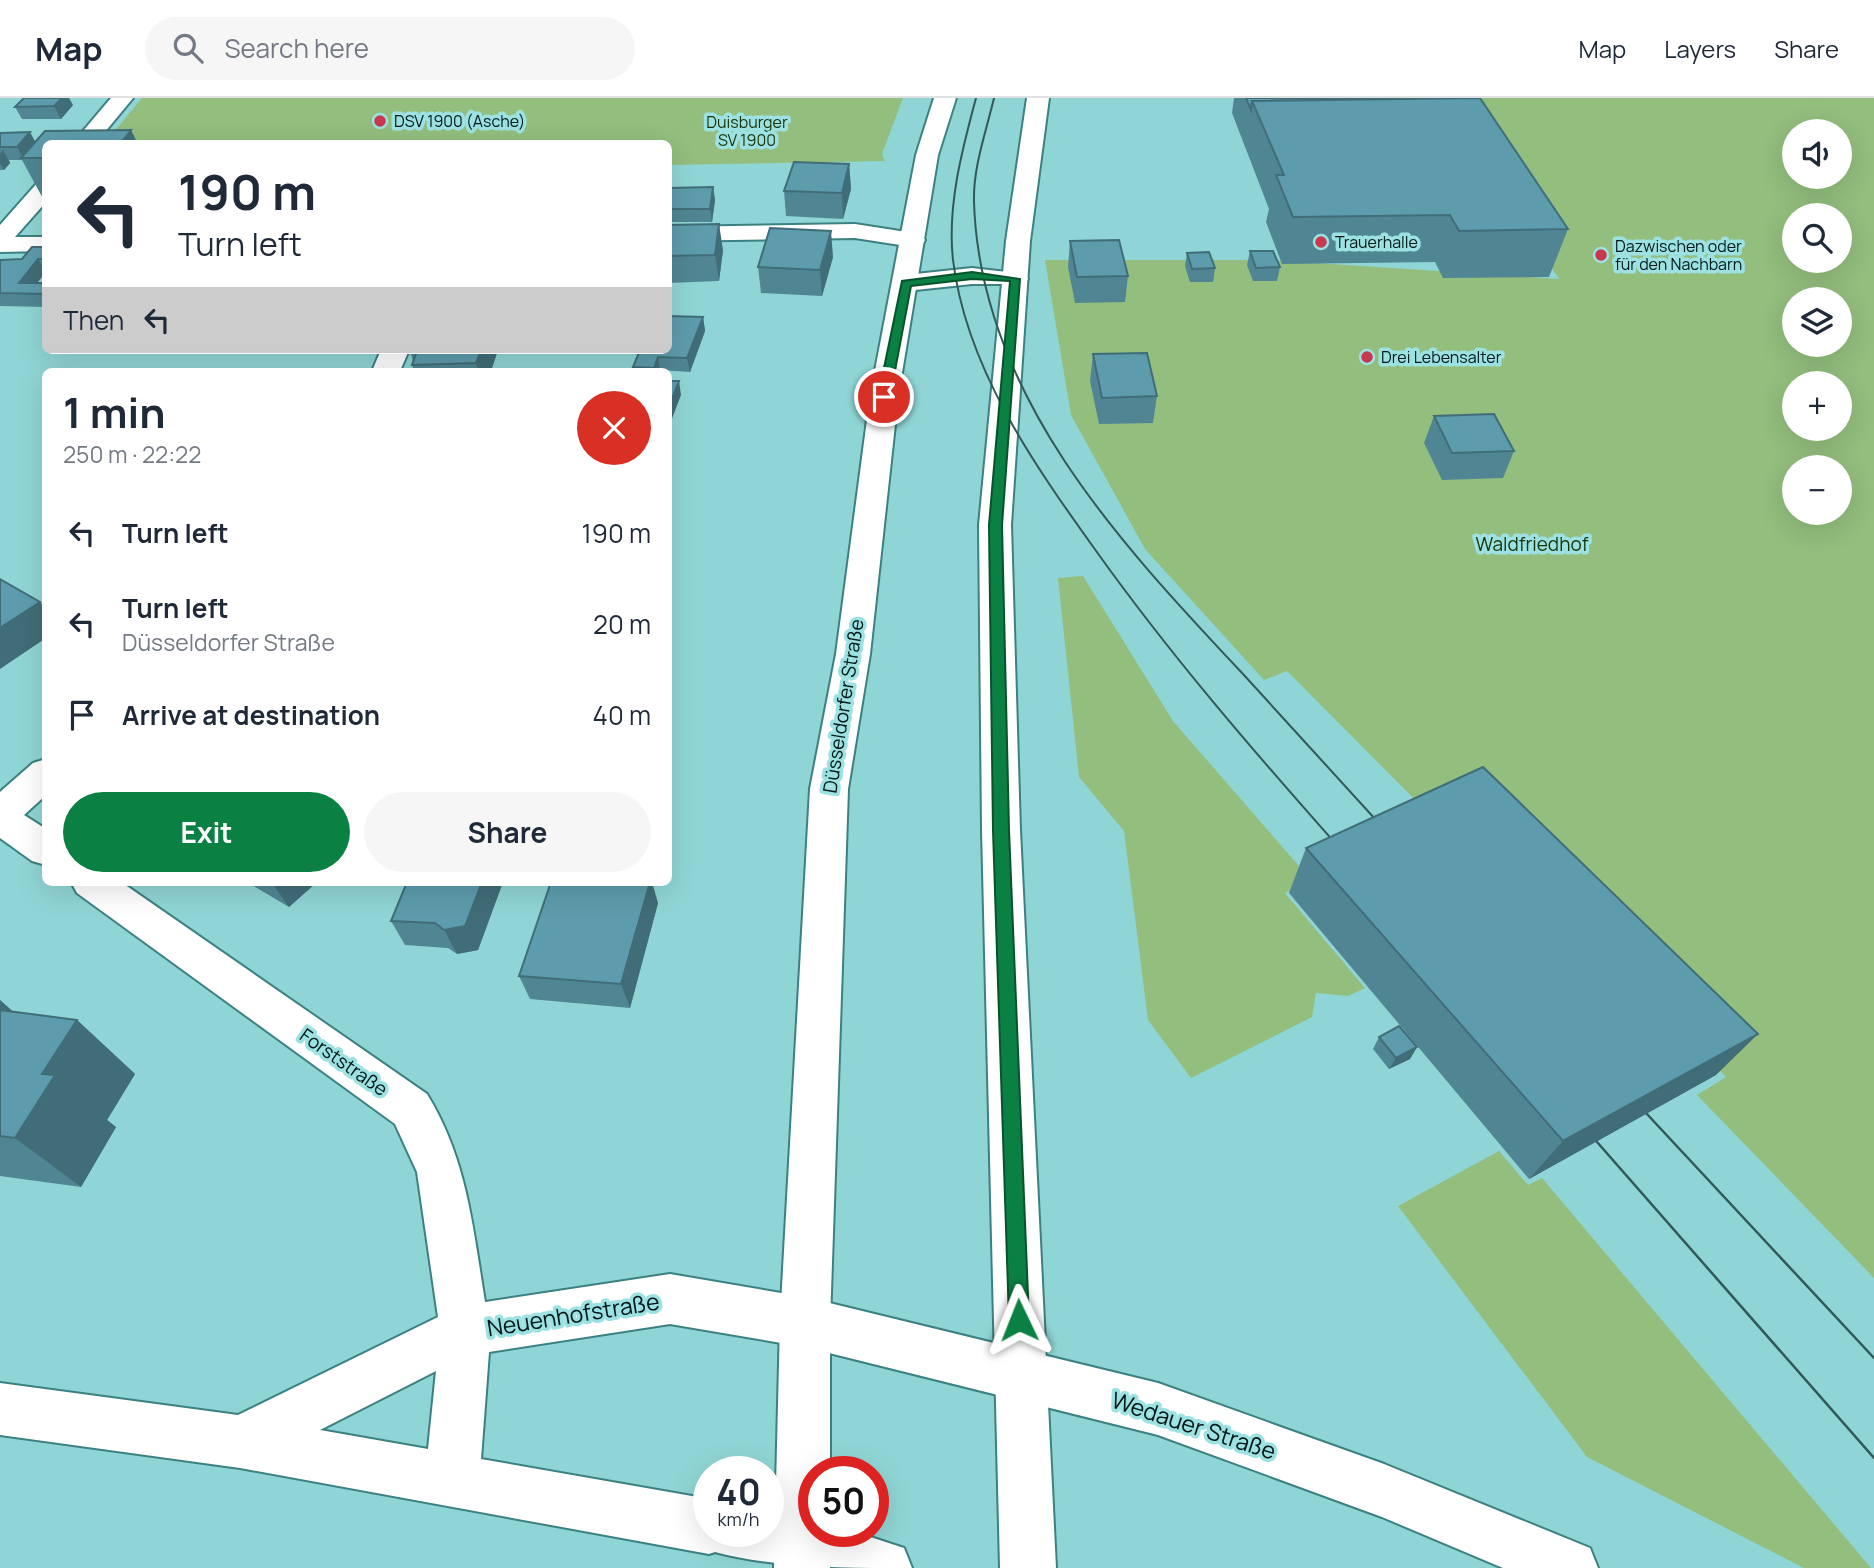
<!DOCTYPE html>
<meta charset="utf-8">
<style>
:root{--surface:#fff;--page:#f6f6f7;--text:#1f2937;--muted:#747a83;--line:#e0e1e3;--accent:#0b8043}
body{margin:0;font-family:Manrope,sans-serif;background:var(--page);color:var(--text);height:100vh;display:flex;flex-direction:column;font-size:26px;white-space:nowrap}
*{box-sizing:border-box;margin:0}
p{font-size:23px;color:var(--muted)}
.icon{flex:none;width:38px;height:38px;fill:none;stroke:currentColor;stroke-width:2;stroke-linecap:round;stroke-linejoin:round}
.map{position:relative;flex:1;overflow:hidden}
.side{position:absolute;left:42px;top:270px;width:630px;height:518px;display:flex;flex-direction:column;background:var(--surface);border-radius:10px;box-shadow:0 7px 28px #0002}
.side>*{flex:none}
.hud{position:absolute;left:42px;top:42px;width:630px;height:214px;border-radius:10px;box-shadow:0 7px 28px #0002;background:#fff;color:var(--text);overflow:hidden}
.controls{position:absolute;left:1782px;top:21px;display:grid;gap:14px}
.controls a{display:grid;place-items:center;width:70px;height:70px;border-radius:50%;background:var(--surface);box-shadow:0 7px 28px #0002;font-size:35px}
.speed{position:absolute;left:693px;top:1358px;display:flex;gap:14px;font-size:35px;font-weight:700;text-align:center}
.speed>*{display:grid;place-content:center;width:91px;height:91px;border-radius:50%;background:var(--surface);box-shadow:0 7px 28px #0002;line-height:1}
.speed small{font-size:18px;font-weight:400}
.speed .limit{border:10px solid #d22;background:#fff;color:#111}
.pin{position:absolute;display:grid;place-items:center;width:60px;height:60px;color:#fff;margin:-30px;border:4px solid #fff;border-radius:50%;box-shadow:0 2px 7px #0007}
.me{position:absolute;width:77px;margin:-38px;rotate:358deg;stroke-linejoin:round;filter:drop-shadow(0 0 5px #0008)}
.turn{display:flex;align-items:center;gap:24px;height:147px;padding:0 21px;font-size:32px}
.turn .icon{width:91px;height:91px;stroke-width:2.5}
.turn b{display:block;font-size:49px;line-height:60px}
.then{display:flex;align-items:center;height:66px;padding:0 21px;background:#0003;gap:14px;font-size:26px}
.round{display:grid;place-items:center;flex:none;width:74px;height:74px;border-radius:37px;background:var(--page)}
.head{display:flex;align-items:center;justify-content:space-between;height:119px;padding:0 21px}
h1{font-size:42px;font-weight:700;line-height:52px}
.button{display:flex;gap:14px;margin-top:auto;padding:14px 21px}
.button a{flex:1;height:80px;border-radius:42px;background:var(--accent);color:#fff;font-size:28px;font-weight:700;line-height:80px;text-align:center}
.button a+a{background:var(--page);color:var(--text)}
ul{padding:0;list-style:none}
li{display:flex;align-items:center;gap:21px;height:91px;padding:0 21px}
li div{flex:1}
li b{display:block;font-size:26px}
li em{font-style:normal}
header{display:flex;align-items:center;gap:42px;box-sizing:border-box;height:98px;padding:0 35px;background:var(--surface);border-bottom:2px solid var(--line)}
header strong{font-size:33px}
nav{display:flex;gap:38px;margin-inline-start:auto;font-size:24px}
.search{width:490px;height:63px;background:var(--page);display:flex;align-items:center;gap:18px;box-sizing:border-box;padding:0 24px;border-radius:38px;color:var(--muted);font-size:26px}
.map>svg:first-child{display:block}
.green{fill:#93be7e;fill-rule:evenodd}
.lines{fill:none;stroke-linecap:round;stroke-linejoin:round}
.minor-casing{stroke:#3c8181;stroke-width:4}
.major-casing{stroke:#3c8181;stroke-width:4}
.minor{fill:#fff;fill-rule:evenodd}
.major{fill:#fff;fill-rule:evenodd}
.tram-far1{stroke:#32595a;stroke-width:2}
.tram{stroke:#32595a;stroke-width:2.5}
.wall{fill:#508694}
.shaded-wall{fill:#416d78}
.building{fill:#5d9cac;stroke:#416d78;stroke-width:2}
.route{fill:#0b8043;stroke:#07532c;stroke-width:2}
.poi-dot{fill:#c7374f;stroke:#9de2e2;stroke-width:2.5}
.labels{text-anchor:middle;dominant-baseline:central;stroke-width:7;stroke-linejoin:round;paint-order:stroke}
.far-poi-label{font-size:16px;fill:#001718;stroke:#9de2e2;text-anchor:start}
.far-park-label{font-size:16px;fill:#183307;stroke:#9de2e2}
.park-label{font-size:19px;fill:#183307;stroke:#9de2e2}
.street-label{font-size:19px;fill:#001718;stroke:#9de2e2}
.near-street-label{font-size:23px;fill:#001718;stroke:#9de2e2}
</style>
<header>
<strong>Map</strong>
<div class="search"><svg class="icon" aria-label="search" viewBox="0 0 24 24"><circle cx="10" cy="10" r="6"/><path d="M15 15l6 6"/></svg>Search here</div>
<nav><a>Map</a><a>Layers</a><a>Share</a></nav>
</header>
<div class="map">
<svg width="1874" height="1470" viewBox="0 0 1874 1470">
<rect width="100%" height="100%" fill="#90d5d5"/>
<g class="green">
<polygon points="142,0 903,0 882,56 885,63 669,67 668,46 104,46"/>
<path d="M1432 0H1874V1180L1697 997 1726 979 1460 708 1433 720 1287 573 1264 582 1145 451 1071 317 1045 162H1270L1559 181 1441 8ZM1794 33H1839V79H1794ZM1794 117H1839V163H1794ZM1794 201H1839V247H1794ZM1794 285H1839V331H1794ZM1794 369H1839V415H1794Z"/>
<polygon points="1083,478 1173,623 1311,782 1285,795 1365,890 1348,898 1316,895 1312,919 1191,980 1148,922 1124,733 1079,679 1058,480"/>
<polygon points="1499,1053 1528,1087 1542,1080 1871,1470 1804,1470 1587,1359 1398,1108"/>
</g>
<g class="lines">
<g class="minor-casing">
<g id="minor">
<polygon points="111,0 133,0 95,46 72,46"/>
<polygon points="46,82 46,104 15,139 46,139 46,153 0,154 0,127 38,84"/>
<polygon points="855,126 913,135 922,137 925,142 922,147 913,149 855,140 668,143 668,129"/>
<polygon points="972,170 1024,176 1028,181 1024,186 972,186 906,193 897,190 893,185 897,180 906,177"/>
<polygon points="381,252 409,252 400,273 372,273"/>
<polygon points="46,661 46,697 24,717 46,731 46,767 32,763 0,740 0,694 33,665"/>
<path d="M71 784H121L427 996C467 1061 473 1130 485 1204L670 1176 805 1199 1158 1285 1384 1366 1590 1450 1598 1470H1503L1382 1419 1158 1337 805 1249 670 1226 489 1254 481 1361 709 1401V1433H768V1413L814 1423V1433H852L904 1450 912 1470C847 1470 775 1470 715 1454L709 1456 240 1370 0 1337V1285L238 1317 438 1219 417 1074 395 1026 77 795ZM436 1273 428 1351 320 1332Z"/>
</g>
</g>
<g class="major-casing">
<g id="major">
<polygon points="934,0 956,0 938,57 898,299 870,556 848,691 830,1224 830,1374 814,1374 814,1433 830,1433 830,1470 774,1470 780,1224 810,691 836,556 870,299 916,57"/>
<polygon points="1027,0 1049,0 1030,143 1011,427 1020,732 1056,1470 1000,1470 982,732 979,427 1006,143"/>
</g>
</g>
<use href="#minor" class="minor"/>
<use href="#major" class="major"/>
<g class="tram-far1">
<path d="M976 0C962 52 947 108 953 162 966 269 1033 365 1094 450 1170 557 1256 656 1343 754"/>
<path d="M994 0C986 34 973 69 974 104 980 296 1119 444 1243 576 1291 628 1338 681 1386 733"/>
</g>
<g class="tram">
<polyline points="1633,1001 1874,1260"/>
<polyline points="1583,1028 1874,1360"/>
</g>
</g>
<g class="wall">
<polygon points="1234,0 1480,0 1568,131 1549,179 1443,180 1435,164 1282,166 1266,124 1269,111 1232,15"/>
<polygon points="73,7 61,21 22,21 15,9"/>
<polygon points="0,35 35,44 46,60 46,106 22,62 9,62 10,65 4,72 0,72"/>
<polygon points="849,66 851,91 843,121 786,118 784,93"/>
<polygon points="713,89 715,102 712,124 668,124 668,90"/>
<polygon points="668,127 723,152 719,183 668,185"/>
<polygon points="1070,143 1128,178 1125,204 1075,205 1068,169"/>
<polygon points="46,149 46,174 37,185 46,185 46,209 0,208 0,162 22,161"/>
<polygon points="1250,153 1280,169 1277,183 1253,183 1247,167"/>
<polygon points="1187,155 1215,170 1213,184 1190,184 1185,168"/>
<polygon points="833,159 822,198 761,195 758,169"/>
<polygon points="703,219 705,233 690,274 660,272 634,273 633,269"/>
<polygon points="498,252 491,273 414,273 412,267 413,263 410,253"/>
<polygon points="1093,256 1157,298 1153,325 1099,326 1090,283"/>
<polygon points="1434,318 1514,353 1503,380 1442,382 1424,345"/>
<polygon points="1306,750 1716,977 1529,1081 1289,795"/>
<polygon points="247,784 317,784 289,809"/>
<polygon points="407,784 503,784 478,852 457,856 448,850 405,847 391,823"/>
<polygon points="658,805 630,910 530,901 519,878"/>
<polygon points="0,902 13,914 77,922 135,976 107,1022 116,1029 81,1089 0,1078"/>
<polygon points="1379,939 1417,949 1410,961 1389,971 1373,951"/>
</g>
<g class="shaded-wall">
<polygon points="60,0 69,0 73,7 61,21 54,8"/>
<polygon points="131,32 138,46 120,46"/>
<polygon points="30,34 37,47 23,60 17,49"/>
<polygon points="3,52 10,65 4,72 0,65 0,56"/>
<polygon points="849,66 851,91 843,121 842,95"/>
<polygon points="713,89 715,102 712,124 710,111"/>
<polygon points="719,126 723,152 719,183 715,157"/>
<polygon points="831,133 833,159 822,198 820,172"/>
<polygon points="38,161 46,174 29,195 19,185"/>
<polygon points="703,219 705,233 690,274 687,260"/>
<polygon points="481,252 498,252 491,273 479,273 476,265"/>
<polygon points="658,259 660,273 655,273 654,270"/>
<polygon points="679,283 681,297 668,331 668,311"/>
<polygon points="40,504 46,512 46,540 0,571 0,530"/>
<polygon points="273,784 317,784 289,809 272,785"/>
<polygon points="482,784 503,784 478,852 457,856 444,832"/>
<polygon points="650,784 652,784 658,805 630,910 621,886"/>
<polygon points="0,902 43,940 0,938"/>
<polygon points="77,922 135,976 107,1022 116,1029 81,1089 15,1040 42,976"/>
<polygon points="1758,936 1716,977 1529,1081 1563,1043"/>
<polygon points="1417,949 1410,961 1389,971 1396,960"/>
</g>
<g class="building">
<polygon points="24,0 62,0 54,8 15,9"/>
<polygon points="1246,0 1471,0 1252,3 1251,12"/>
<polygon points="1480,0 1568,131 1459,133 1450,117 1293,119 1276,77 1284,77 1252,3"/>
<polygon points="131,32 120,46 46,46 46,60 21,60 45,33"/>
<polygon points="30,34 17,49 0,49 0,35"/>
<polygon points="794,64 849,66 842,95 784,93"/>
<polygon points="713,89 710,111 668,111 668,90"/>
<polygon points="719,126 715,157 668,158 668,127"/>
<polygon points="770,130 831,133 820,172 758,169"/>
<polygon points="1119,142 1128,178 1077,179 1070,143"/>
<polygon points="32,149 46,149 46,161 38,161 19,185 46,185 46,196 0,195 0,162 22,161"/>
<polygon points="1250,153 1273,153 1280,169 1256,170"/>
<polygon points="1209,154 1215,170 1192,171 1187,155"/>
<polygon points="668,218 703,219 687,260 658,259 654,270 633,269 640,252 668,252"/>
<polygon points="410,252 481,252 476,265 412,267 417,253 410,253"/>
<polygon points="1147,255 1157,298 1102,300 1093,256"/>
<polygon points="668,283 679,283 668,311"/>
<polygon points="1494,316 1514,353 1452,355 1434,318"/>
<polygon points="0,481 40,504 0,530"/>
<polygon points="1483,669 1758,936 1563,1043 1306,750"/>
<polygon points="407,784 482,784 465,828 444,832 435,825 391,823"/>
<polygon points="551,784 650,784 621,886 519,878"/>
<polygon points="0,912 77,922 42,976 55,977 15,1040 0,1038"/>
<polygon points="1399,928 1417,949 1396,960 1379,939"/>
</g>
<polygon class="route" points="972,174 1020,181 1002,427 1009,732 1029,1222 1026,1230 1019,1233 1012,1230 1009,1222 993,732 989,427 1010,183 972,181 911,188 890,299 884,303 878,299 902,183"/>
<g class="poi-dot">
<circle cx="380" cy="23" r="7"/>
<circle cx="1321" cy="144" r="7"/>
<circle cx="1601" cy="157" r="7"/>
<circle cx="1367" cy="259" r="7"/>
</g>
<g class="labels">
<g class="far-poi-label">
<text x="394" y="23">DSV 1900 (Asche)</text>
<text x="1335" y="144">Trauerhalle</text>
<text x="1615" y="148">Dazwischen oder<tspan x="1615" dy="18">für den Nachbarn</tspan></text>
<text x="1381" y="259">Drei Lebensalter</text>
</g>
<g class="far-park-label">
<text x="747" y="24">Duisburger<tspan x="747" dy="18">SV 1900</tspan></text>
</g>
<g class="park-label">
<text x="1532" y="446">Waldfriedhof</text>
</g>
<g class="street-label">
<text transform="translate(843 608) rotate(-81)">Düsseldorfer Straße</text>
<text transform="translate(344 964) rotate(35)">Forststraße</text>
</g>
<g class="near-street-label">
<text transform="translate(573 1216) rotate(-9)">Neuenhofstraße</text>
<text transform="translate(1194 1327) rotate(18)">Wedauer Straße</text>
</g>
</g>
</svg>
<div class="controls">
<a><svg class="icon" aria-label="sound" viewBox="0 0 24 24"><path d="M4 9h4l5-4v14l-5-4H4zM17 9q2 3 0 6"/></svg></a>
<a><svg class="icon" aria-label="search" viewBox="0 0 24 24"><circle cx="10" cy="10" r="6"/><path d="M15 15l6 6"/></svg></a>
<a><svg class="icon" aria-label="layers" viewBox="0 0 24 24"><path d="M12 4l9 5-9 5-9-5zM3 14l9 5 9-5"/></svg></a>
<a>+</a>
<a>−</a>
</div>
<div class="speed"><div>40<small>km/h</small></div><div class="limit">50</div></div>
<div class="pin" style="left:884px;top:299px;background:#d93025"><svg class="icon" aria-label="arrive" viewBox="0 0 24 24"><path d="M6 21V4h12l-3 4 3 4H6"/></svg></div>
<svg class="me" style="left:1019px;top:1222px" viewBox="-20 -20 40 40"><path d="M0-17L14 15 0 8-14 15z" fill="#0b8043" stroke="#fff" stroke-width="4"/></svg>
<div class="hud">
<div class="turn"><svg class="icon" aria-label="left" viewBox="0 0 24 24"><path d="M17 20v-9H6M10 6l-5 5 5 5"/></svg><div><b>190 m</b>Turn left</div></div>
<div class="then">Then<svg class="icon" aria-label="left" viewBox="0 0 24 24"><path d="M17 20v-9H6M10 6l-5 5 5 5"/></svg></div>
</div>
<section class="side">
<div class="head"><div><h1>1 min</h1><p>250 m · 22:22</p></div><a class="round" style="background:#d93025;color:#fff"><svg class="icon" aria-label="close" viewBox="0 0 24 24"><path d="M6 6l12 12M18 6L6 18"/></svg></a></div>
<ul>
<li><svg class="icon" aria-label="left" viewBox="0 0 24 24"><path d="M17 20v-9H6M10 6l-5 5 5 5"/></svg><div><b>Turn left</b></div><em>190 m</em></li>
<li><svg class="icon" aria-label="left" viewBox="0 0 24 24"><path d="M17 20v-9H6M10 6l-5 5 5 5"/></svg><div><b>Turn left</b><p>Düsseldorfer Straße</p></div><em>20 m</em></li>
<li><svg class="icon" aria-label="arrive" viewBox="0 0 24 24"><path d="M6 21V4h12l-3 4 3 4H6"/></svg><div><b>Arrive at destination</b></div><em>40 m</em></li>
</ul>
<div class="button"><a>Exit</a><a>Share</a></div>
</section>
</div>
